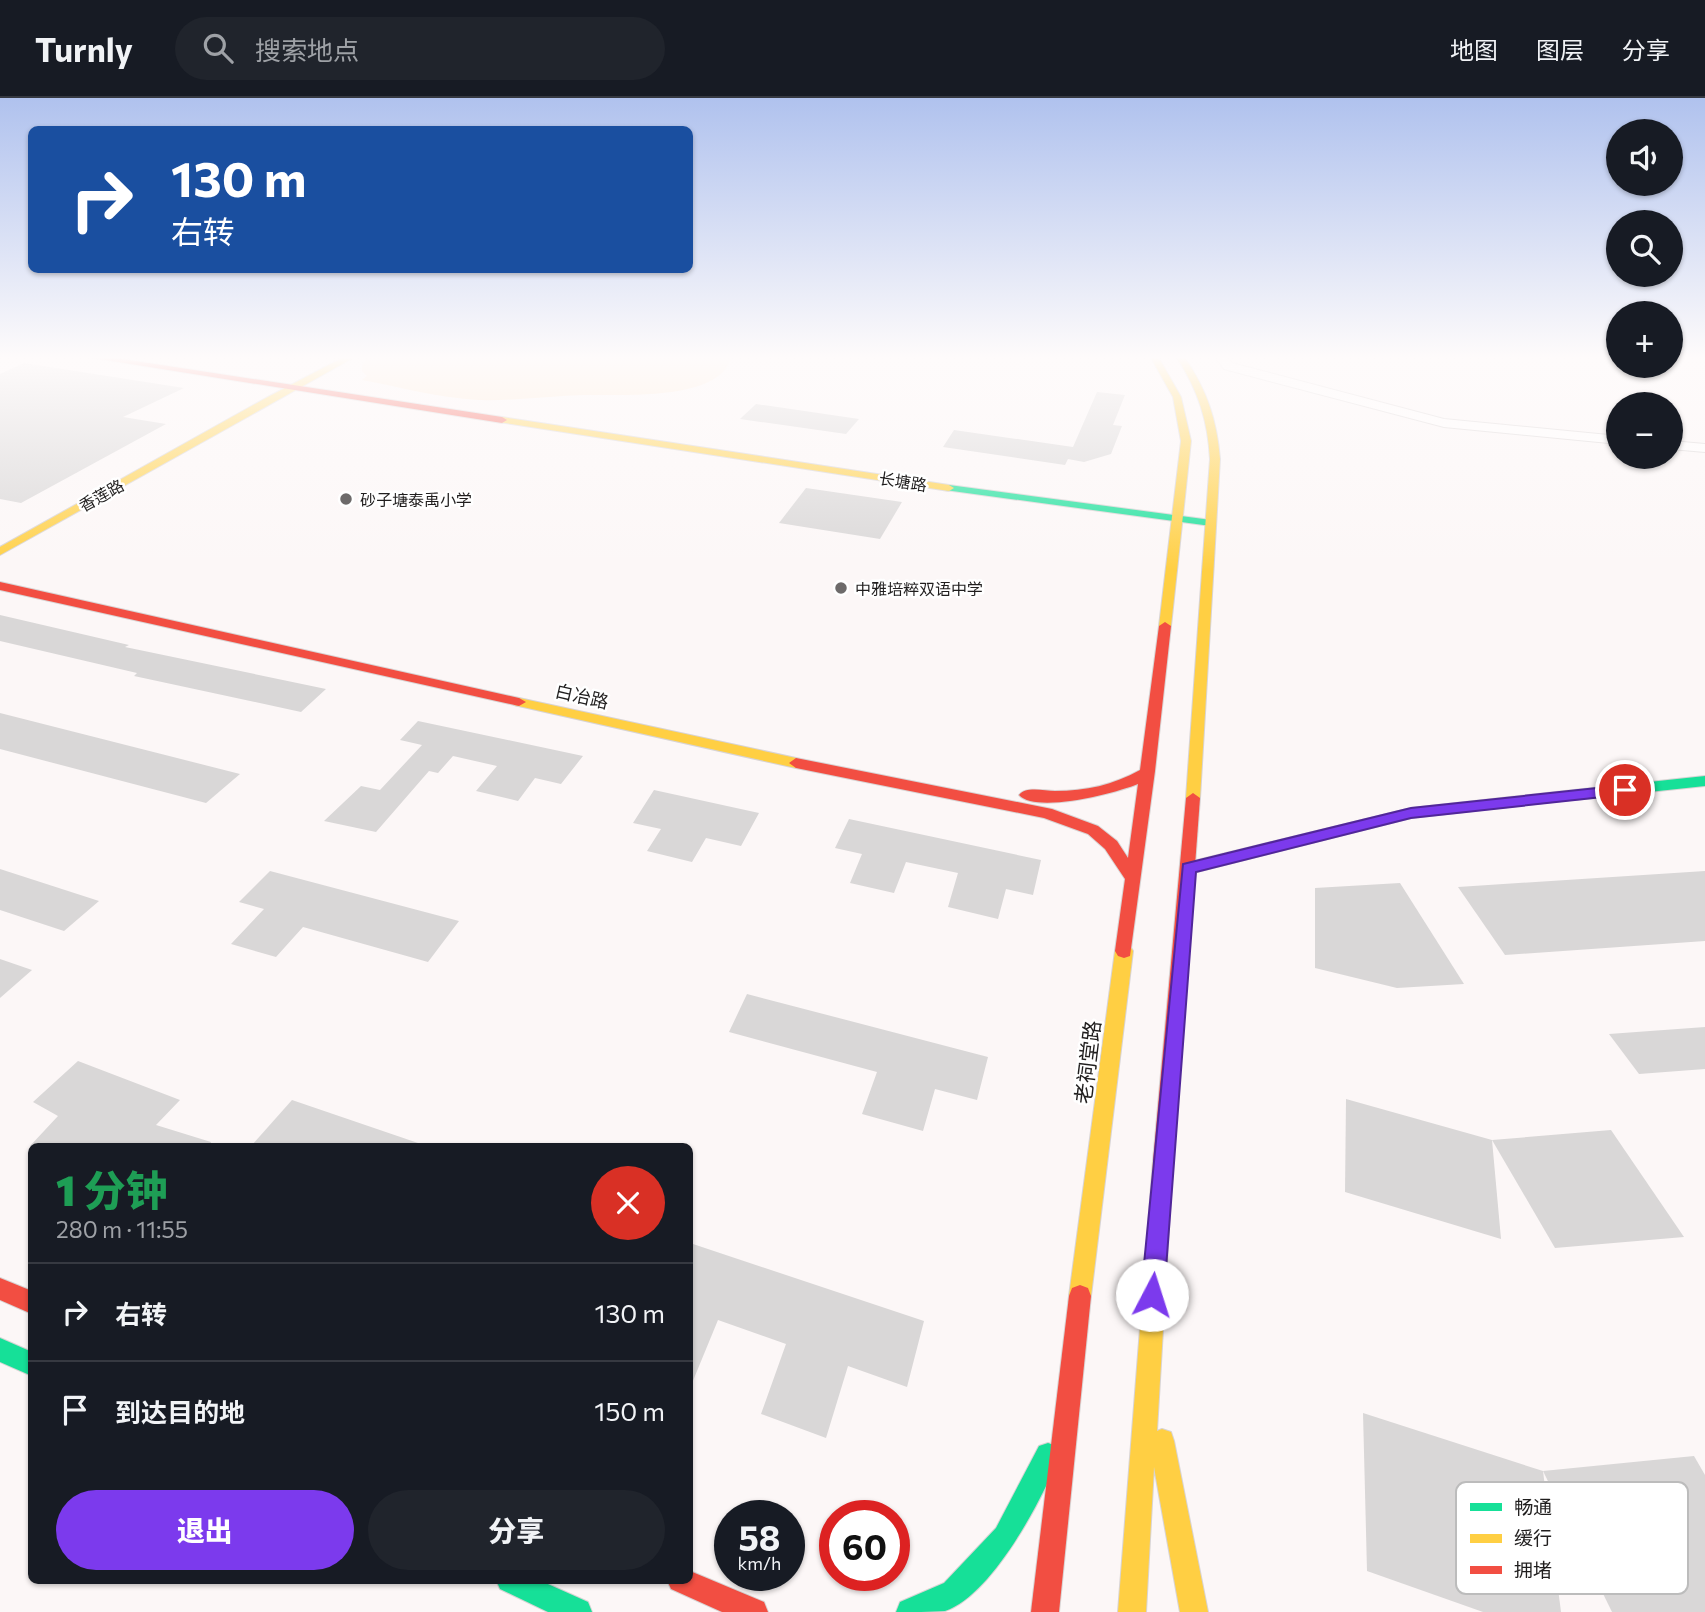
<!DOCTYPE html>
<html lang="zh">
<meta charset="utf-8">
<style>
:root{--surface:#171b24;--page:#20242c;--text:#f1f3f6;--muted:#9ea1a6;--line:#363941;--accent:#7c3aed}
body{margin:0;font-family:Commissioner,"Noto Sans SC",sans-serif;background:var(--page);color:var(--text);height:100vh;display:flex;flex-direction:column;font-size:26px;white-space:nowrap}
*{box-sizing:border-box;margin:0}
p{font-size:23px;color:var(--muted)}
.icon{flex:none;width:38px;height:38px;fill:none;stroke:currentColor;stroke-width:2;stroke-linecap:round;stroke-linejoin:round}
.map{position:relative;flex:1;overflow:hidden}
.side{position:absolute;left:28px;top:1045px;width:665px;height:441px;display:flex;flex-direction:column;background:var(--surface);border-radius:10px;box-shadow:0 2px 5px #0004}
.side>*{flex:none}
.hud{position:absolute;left:28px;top:28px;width:665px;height:147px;border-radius:10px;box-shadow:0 2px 5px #0004;background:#1a4fa0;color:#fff;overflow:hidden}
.buttons{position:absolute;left:1606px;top:21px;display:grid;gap:14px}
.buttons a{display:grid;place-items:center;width:77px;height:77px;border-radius:50%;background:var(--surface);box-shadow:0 2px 5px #0004;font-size:35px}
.speed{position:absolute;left:714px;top:1402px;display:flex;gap:14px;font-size:35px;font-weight:700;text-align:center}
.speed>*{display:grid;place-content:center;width:91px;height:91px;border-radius:50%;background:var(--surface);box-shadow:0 2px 5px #0004;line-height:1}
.speed small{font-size:18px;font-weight:400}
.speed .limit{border:10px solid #d22;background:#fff;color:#111}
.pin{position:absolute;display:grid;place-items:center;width:60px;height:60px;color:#fff;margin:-30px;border:4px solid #fff;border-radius:50%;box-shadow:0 2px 7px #0007}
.me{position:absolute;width:77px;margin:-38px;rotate:5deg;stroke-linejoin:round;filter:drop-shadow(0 0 5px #0008)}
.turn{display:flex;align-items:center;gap:24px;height:147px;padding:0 28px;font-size:32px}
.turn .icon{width:91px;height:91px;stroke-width:2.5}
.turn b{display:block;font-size:49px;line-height:60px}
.round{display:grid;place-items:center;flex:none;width:74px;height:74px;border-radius:37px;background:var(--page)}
.summary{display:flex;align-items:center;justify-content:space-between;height:119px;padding:0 28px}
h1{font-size:42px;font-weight:800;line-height:52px;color:#1e9e55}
.cta{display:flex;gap:14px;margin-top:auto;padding:14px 28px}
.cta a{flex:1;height:80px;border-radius:42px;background:var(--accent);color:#fff;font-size:28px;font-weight:800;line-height:80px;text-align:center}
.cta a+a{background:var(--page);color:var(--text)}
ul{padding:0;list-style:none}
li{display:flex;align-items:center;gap:21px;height:98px;padding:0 28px;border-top:2px solid var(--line)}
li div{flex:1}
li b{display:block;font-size:26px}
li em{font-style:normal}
header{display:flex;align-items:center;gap:42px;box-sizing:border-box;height:98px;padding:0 35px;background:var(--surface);border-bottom:2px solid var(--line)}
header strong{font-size:33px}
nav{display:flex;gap:38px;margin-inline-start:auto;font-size:24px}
.search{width:490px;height:63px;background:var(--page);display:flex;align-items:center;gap:18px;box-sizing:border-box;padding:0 24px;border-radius:38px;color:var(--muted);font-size:26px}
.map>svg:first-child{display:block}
.green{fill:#fee8cf}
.building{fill:#d9d7d7}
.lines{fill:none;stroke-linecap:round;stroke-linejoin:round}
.street-casing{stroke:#d8d4d4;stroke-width:2}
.fast-casing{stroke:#d8d4d4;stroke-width:2}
.slow-casing{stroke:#d8d4d4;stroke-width:2}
.jam-casing{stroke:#d8d4d4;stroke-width:2}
.street{fill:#fffefe;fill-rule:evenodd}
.fast{fill:#16e098;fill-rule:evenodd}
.slow{fill:#ffcf43;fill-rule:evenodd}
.jam{fill:#f24e42;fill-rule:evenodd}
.route{fill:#7c3aed;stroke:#51269a;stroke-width:2}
.poi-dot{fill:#6d6a6a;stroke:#fff;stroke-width:2.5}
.labels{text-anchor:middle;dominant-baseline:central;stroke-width:5;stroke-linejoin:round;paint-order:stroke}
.far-street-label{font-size:16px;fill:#201e1e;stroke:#fff}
.far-poi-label{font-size:16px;fill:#201e1e;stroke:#fff;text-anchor:start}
.street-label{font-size:18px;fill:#201e1e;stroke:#fff}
.near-street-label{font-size:21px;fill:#201e1e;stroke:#fff}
.key{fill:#fff;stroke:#bcbcbc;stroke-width:2}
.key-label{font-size:19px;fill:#201e1e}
</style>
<header>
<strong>Turnly</strong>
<div class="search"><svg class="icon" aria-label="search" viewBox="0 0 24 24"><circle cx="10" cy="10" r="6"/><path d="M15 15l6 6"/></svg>搜索地点</div>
<nav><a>地图</a><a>图层</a><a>分享</a></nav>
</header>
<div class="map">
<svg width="1705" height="1514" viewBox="0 0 1705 1514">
<rect width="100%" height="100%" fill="#fcf7f7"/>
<path class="green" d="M368 260H731C719 304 620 296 585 297 549 298 513 303 478 302 440 300 400 289 362 282L367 278 362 273V267Z"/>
<g class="building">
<polygon points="24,265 184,290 123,319 166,326 21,405 0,401 0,276"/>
<polygon points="1097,294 1125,297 1113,327 1122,328 1111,356 1084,364 1068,361 1065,367 943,349 954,332 1073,349"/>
<polygon points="756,306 859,321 846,336 740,321"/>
<polygon points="806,390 902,404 880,441 779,425"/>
<polygon points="0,517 129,547 125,549 326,591 301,614 134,578 137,575 0,543"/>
<polygon points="0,615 240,676 206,705 0,651"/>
<polygon points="418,623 583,658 561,686 535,680 518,703 476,693 497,668 453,658 438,675 429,673 376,734 324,723 361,688 380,692 422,647 400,642"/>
<polygon points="654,692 759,715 741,748 706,740 692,764 647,753 661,731 633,725"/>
<polygon points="849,721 1041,762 1033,797 1006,791 998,821 948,809 958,775 906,764 894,795 850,785 862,756 835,750"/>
<polygon points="0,771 99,803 64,833 0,812"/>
<polygon points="270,773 459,823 428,864 303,829 276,859 231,846 264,811 239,804"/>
<polygon points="1705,773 1705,843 1505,857 1458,789"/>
<polygon points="1400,785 1464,886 1397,890 1315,870 1315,790"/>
<polygon points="0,861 32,872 0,900"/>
<polygon points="747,896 988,959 977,1002 935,991 923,1033 862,1016 877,974 729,934"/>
<polygon points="1705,929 1705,971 1639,976 1609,936"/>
<polygon points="78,963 180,1002 156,1027 211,1044 210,1048 30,1048 58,1018 33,1004"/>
<polygon points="1346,1001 1492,1042 1501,1141 1345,1094"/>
<polygon points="292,1002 418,1045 417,1048 251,1048"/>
<polygon points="1611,1032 1684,1139 1555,1150 1492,1042"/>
<polygon points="690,1145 924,1223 907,1289 848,1268 826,1340 761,1316 786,1246 718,1222 690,1290"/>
<polygon points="1363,1315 1543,1373 1561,1514 1483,1514 1367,1473"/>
<polygon points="1694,1358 1705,1377 1705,1514 1612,1514 1543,1373"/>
</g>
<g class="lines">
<g class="street-casing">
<g id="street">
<polygon points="1216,260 1228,260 1232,265 1444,321 1619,338 1619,346 1444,329 1224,271"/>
<polygon points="1671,343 1705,346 1705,354 1671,351"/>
</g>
</g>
<g class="fast-casing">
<g id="fast">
<polygon points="949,387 1211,422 1216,425 1211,428 945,392 945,388"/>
<polygon points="1705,678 1705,688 1574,702 1567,697 1574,692"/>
<polygon points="0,1240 32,1254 32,1278 0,1264"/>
<path d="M1048 1345 1057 1348 1060 1357C1042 1402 992 1497 945 1513 931 1514 911 1514 896 1514L900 1504 944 1485 996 1430 1039 1348Z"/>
<polygon points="496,1482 539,1482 588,1504 592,1514 548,1514 500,1491"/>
</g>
</g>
<g class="slow-casing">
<g id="slow">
<polygon points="342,260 353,260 0,457 0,449 266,300"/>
<polygon points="1151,260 1159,260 1181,299 1191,343 1171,528 1165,532 1159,528 1181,343 1173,299"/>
<path d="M1177 260H1185C1207 292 1217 323 1220 361L1200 700 1193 705 1186 700 1210 361C1208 323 1198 292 1177 260Z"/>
<polygon points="502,319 949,387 954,390 949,393 499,324 497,322"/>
<polygon points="519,600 796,660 803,665 796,670 514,607 514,601"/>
<polygon points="1574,692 1579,693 1581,697 1579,701 1411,720 1189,776 1181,770 1189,764 1411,710"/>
<polygon points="1124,846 1130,848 1133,853 1091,1198 1088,1206 1080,1209 1072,1206 1069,1198 1115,853 1118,848"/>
<polygon points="1163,1054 1170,1056 1173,1063 1157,1333 1162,1331 1171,1334 1174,1343 1208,1514 1180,1514 1154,1369 1146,1514 1118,1514 1153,1063 1156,1056"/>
</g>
</g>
<g class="jam-casing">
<g id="jam">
<polygon points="93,260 116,260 502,319 507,322 502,325"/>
<polygon points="0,484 519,600 526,604 519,608 0,492"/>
<path d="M1165 524 1171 528 1155 673 1130 858 1124 860 1118 858 1115 853 1125 781 1105 751 1088 736 1044 720 796 670 789 665 796 660 1052 711 1098 728 1117 743 1128 760 1138 686C1116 695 1036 716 1019 697 1026 688 1044 693 1055 693 1086 693 1113 687 1140 672L1159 528Z"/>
<polygon points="1193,695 1200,700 1173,1063 1170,1070 1163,1072 1156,1070 1153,1063 1186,700"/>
<polygon points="0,1180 32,1193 32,1216 0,1202"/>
<polygon points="1080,1187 1088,1190 1091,1198 1059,1514 1031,1514 1069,1198 1072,1190"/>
<polygon points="690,1473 764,1504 768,1514 722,1514 671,1491 667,1482 690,1482"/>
</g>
</g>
<use href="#street" class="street"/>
<use href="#fast" class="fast"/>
<use href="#slow" class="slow"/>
<use href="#jam" class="jam"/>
</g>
<linearGradient id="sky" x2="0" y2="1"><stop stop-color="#b0c2ee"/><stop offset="0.55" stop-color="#fefbfb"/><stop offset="1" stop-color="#fefbfb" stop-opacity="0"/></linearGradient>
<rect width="1705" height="472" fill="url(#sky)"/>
<polygon class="route" points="1625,687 1630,689 1632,692 1630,696 1411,720 1196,774 1164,1197 1160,1205 1152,1208 1144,1205 1141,1197 1183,766 1411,710"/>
<g class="poi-dot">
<circle cx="346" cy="401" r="7"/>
<circle cx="841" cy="490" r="7"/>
</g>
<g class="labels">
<g class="far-street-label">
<text transform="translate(903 383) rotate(9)">长塘路</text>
<text transform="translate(101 397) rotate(-29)">香莲路</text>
</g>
<g class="far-poi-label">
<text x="360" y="401">砂子塘泰禹小学</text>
<text x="855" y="490">中雅培粹双语中学</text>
</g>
<g class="street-label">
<text transform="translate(582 598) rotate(13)">白冶路</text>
</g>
<g class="near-street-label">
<text transform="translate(1087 964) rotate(-83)">老祠堂路</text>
</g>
</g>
<rect x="1456" y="1384" width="232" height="112" rx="10" class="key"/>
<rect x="1470" y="1405" width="32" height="8" fill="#16e098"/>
<rect x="1470" y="1436" width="32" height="9" fill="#ffcf43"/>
<rect x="1470" y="1468" width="32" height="8" fill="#f24e42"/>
<g class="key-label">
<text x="1514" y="1416">畅通</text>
<text x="1514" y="1447">缓行</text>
<text x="1514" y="1479">拥堵</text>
</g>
</svg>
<div class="buttons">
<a><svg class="icon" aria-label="sound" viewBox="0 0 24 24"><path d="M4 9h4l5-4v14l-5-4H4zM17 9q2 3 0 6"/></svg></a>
<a><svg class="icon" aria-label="search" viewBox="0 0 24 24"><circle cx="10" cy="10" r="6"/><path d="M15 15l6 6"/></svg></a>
<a>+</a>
<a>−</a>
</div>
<div class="speed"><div>58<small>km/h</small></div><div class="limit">60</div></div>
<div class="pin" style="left:1625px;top:692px;background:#d93025"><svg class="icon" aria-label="arrive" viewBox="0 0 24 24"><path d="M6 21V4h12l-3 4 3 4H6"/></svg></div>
<svg class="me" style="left:1152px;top:1197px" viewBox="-20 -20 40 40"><circle r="19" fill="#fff"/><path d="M0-13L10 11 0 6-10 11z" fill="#7c3aed"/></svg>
<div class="hud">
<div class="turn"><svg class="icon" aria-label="right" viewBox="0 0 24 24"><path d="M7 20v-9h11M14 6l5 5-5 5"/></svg><div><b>130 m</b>右转</div></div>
</div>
<section class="side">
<div class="summary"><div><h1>1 分钟</h1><p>280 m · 11:55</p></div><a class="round" style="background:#d93025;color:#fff"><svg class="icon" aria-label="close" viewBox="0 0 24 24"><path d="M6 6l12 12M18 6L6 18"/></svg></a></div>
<ul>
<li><svg class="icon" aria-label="right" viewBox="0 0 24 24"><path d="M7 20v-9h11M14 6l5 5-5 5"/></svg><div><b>右转</b></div><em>130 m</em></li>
<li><svg class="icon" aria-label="arrive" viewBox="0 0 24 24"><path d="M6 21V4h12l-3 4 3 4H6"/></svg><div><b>到达目的地</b></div><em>150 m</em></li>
</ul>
<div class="cta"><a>退出</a><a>分享</a></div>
</section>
</div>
